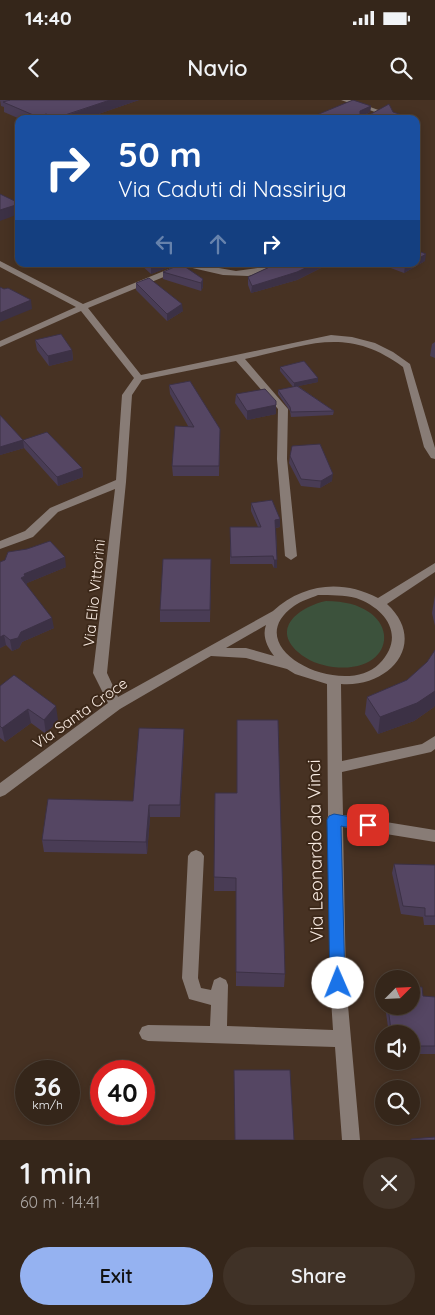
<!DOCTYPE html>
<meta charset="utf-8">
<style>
:root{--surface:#35261a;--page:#403227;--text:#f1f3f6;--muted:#aaa5a2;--line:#4f4339;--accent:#95b2f1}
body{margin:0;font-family:Quicksand,sans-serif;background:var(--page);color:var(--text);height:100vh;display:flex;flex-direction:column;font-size:19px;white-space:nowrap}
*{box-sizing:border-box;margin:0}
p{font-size:16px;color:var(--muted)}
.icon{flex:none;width:28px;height:28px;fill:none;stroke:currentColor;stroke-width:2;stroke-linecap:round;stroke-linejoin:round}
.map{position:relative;height:1040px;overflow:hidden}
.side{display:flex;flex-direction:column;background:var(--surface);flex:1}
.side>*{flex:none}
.banner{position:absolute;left:15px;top:15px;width:405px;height:152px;border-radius:10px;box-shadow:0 2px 12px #0003,0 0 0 1px var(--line);background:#1a4fa0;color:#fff;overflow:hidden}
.needle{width:32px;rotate:66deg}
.tools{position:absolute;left:375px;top:870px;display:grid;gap:10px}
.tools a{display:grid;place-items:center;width:45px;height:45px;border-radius:50%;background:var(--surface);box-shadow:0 2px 12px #0003,0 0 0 1px var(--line);font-size:25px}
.speed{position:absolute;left:15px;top:960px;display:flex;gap:10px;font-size:25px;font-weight:700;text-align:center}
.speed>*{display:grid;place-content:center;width:65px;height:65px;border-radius:50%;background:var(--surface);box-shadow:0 2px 12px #0003,0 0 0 1px var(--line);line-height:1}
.speed small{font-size:12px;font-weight:400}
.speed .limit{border:8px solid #d22;background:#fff;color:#111}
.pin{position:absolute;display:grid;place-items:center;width:42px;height:42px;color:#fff;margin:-21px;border-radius:10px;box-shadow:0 2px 8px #0006}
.me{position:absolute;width:55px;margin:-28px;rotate:359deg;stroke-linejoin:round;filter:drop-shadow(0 0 4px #0008)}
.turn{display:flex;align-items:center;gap:18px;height:105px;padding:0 20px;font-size:22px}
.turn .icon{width:65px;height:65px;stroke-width:2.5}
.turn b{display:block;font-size:35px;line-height:42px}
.lanes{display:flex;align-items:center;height:48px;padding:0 20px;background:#0003;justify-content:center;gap:25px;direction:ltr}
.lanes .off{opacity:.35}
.round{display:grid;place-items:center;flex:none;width:52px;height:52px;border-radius:26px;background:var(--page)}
.head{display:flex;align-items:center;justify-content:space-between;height:85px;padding:0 20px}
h1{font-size:30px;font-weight:600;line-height:38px}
.cta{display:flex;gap:10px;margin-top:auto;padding:10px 20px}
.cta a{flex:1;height:58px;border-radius:30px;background:var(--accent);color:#111;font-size:20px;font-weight:600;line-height:58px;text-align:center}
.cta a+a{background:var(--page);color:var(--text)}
.status{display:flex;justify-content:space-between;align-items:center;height:35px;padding:0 25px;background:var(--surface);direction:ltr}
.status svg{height:14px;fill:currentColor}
header{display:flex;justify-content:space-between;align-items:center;height:65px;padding:0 20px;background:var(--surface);font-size:22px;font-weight:600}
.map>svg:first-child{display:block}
.green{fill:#3c523c}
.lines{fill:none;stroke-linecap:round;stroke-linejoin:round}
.minor{fill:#887c76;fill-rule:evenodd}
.wall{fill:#493c55}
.shaded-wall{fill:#3c3145}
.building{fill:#554663;stroke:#3c3145}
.route{fill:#1a73e8;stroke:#114b97}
.labels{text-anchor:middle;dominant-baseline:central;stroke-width:4;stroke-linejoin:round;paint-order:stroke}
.street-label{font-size:15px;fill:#faece3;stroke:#3c2819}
.near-street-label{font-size:18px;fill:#faece3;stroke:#3c2819}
</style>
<div class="status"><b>14:40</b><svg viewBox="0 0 49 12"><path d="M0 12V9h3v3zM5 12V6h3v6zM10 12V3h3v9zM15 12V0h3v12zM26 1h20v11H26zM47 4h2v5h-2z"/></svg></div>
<header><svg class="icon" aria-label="back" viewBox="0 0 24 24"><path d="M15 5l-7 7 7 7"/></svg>Navio<svg class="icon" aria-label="search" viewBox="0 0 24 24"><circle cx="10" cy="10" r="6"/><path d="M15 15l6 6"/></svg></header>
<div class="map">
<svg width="435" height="1040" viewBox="0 0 435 1040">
<rect width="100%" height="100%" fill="#473223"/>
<path class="green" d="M326 501C404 501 401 575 333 567 320 565 308 561 298 552 270 527 302 506 326 501Z"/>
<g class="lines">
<g class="minor">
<polygon points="341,0 351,0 384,12 370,19 360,19 375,12"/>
<path d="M0 161 83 204 181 164H196L236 171 287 164 275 170 248 176 223 175 188 167 88 208 141 275 331 235 352 237 375 243 393 252 410 264 435 348V359L431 358 424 347 403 267C346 225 307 246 245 259L288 309 287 359 297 456 291 460 285 456 277 359 278 309 236 261 142 280 132 295 126 382 107 573 118 597 273 511C303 484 341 479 378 498L435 463V472L387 504C429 543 389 588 341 584L342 661 422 644 435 636V649L431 652 342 672 343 715 435 730V742L343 727 346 883 360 1040H342L335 947 148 941 142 939 139 933 142 927 148 925 210 926 211 905 189 899 182 878 188 756 191 752 196 750 201 752 204 756 198 878 201 888 211 890 214 880 220 877 226 880 228 885 227 926 333 930 330 883 328 724 327 720 328 716 327 584 295 574 287 569 246 558 211 556 120 609 5 695 0 697V683L108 603 93 573 115 389 58 412 33 437 0 449V441L25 431 50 408 116 380 122 295 134 278 81 211 0 247V241L76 207 0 167ZM318 495C331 495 344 495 356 498 387 509 406 537 379 564 343 600 235 548 294 506 301 501 311 498 318 495ZM266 525C262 536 267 547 274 556L246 548H226Z"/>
</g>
</g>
<g class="wall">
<polygon points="0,0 139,0 84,19 20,19 4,12 4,7 1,6"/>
<polygon points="371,6 370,12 365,15 393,12 402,15 402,19 314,19 314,16"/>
<polygon points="425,161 404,173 380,164 416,164"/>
<polygon points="140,164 172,164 172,166 151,174"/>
<polygon points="276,164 329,164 297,180 251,193 248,185 248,177"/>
<polygon points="163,172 203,179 203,187 201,191 163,179"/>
<polygon points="136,183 183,211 167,221 136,190"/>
<polygon points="35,240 72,250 73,260 49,266 37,250"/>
<polygon points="435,242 435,258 430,256 432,244"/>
<polygon points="280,267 318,278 318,282 298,286 334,311 333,315 291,317 290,311 278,294 278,290 293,287 280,271"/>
<polygon points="169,285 220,329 219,376 173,376 172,366 188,326 170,294"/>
<polygon points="236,294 276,314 247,320 235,303"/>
<polygon points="0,315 23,340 82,368 83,377 58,386 24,348 0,355"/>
<polygon points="290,356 332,381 320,388 301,386 289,363"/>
<polygon points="251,403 280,427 276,428 277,460 277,468 274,468 272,464 230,464 230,427 258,427 251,411"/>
<polygon points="0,462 66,467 27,483 27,486 54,528 22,542 19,548 12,551 6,545 0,548"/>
<polygon points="211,472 210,522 160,522 160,510"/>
<polygon points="435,495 435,526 432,513"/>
<polygon points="427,562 434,607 414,621 378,634 365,614 367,597 407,580"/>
<polygon points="0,586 58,620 46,634 31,623 5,642 0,638"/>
<polygon points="184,641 180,717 150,717 147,754 44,752 42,740 133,701"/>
<polygon points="215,693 285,874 284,887 236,886 236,791 214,791"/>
<polygon points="394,764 435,765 435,825 424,825 423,817 401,814 392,773"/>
<polygon points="423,896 435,897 435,954 411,954 411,934 389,934 386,913 388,906 411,906"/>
</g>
<g class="shaded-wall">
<polygon points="110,0 139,0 84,19 56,19"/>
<polygon points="371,6 370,12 359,17 360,11"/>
<polygon points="46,14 46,19 38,19 38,17"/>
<polygon points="402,15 402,19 394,19"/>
<polygon points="19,104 19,114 0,121 0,110"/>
<polygon points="426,154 425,161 404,173 405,166 409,164 416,164 416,160"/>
<polygon points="158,164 172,164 172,166 151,174 151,167"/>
<polygon points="314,164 329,164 297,180 251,193 252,186"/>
<polygon points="203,179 203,187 201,191 201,183"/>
<polygon points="31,200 32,209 0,222 0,213"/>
<polygon points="182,204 183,211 167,221 167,214"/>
<polygon points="72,250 73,260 49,266 48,256"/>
<polygon points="318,278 318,282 294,287 294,283"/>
<polygon points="276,305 276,314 247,320 247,311"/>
<polygon points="23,340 24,348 0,355 0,347"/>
<polygon points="82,368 83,377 58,386 57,377"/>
<polygon points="333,374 332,381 320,388 321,381"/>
<polygon points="280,419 280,427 275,428 275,420"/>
<polygon points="65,457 66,467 27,483 27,486 21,478 24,474"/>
<rect x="274" y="460" width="3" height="8"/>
<polygon points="52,518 54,528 22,542 19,548 12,551 10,540 21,532"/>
<polygon points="4,535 6,545 0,548 0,537"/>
<polygon points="435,591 435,606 434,607 414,621 378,634 380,617"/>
<polygon points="56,606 58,620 46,634 44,620"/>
<polygon points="28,609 31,623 5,642 2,628"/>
<polygon points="184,629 184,641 180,717 180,705"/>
<polygon points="149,705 150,717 147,754 146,742"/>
</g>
<g class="building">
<polygon points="9,0 110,0 56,18 46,14 38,17 3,2 10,0"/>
<polygon points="353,0 371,6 360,11 360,15 371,14 389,4 393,12 402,15 394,19 323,19 314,16"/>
<polygon points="0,94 19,103 19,104 0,110"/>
<polygon points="416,150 426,154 416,160"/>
<polygon points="148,164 158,164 151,167"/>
<polygon points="181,164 203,179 201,183 163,172"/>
<polygon points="276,164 314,164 297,172 252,186 248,177"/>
<polygon points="400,164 409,164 405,166"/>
<polygon points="149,178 182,204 167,214 136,183"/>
<polygon points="0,187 4,189 8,188 31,200 0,213"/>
<polygon points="61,234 72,250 48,256 35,240"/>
<polygon points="304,261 318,278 294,283 280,267"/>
<polygon points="190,281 220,329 219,366 172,366 175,326 194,327 169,285"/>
<polygon points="297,286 334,311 291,312 290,307 278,290"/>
<polygon points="265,289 276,301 276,305 247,311 236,294"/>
<polygon points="0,315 23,340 0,347"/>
<polygon points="47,332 82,368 57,377 23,340"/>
<polygon points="320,344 333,374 321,381 301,379 290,356 292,346"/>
<polygon points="272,400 280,419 275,420 277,460 274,460 273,456 231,457 230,427 261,427 251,403"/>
<polygon points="50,441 65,457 24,474 25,476 21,478 52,518 21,532 18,538 10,540 4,535 0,537 0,462 5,460 8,452 27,449"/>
<polygon points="163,459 211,459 210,510 160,510"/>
<polygon points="435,550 435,591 417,603 380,617 367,597 407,580 427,562"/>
<polygon points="14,575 56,606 44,620 28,609 2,628 0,626 0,586"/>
<polygon points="237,620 278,620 285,874 236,872 236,778 214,777 215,693 237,693"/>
<polygon points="139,628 184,629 180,705 149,705 146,742 42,740 48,699 133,701"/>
<polygon points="394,764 435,765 435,816 425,816 425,808 403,806"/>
<polygon points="411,887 422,887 423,896 435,897 435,946 411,946 411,934 404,934 404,931 391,931 388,906 411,906"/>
<polygon points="234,970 290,970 294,1040 235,1040"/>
<polygon points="435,1037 435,1040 411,1040 411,1039"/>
</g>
<polygon class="route" points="334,714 368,720 373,721 375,725 373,729 368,731 341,726 345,883 343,888 338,890 332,888 330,883 327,720 329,716"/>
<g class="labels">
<g class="street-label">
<text transform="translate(94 493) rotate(-84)">Via Elio Vittorini</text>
<text transform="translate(80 613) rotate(-35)">Via Santa Croce</text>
</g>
<g class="near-street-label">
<text transform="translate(315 751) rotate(-91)">Via Leonardo da Vinci</text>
</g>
</g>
</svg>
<div class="tools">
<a><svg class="needle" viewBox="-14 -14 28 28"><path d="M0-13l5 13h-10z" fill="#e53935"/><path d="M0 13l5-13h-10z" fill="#aaa5a2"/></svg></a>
<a><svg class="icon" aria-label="sound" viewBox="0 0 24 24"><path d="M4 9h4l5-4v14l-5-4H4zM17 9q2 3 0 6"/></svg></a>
<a><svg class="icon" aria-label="search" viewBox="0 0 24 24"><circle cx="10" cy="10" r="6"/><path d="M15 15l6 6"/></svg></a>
</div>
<div class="speed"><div>36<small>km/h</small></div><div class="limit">40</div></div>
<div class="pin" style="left:368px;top:725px;background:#d93025"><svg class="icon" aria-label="arrive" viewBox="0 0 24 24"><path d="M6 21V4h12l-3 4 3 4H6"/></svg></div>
<svg class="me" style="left:338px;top:883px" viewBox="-20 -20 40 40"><circle r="19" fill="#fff"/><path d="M0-13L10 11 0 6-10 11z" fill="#1a73e8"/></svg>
<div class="banner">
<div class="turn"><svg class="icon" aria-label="right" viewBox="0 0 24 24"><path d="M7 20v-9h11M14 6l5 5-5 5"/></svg><div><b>50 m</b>Via Caduti di Nassiriya</div></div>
<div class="lanes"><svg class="icon off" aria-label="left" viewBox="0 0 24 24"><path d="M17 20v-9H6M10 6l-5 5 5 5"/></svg><svg class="icon off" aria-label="ahead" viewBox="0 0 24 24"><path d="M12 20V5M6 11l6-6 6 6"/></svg><svg class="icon" aria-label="right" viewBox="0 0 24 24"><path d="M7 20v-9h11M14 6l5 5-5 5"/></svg></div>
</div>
</div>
<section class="side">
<div class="head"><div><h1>1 min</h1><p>60 m · 14:41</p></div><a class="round"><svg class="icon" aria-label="close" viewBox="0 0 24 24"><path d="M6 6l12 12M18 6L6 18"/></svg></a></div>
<div class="cta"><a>Exit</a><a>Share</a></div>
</section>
